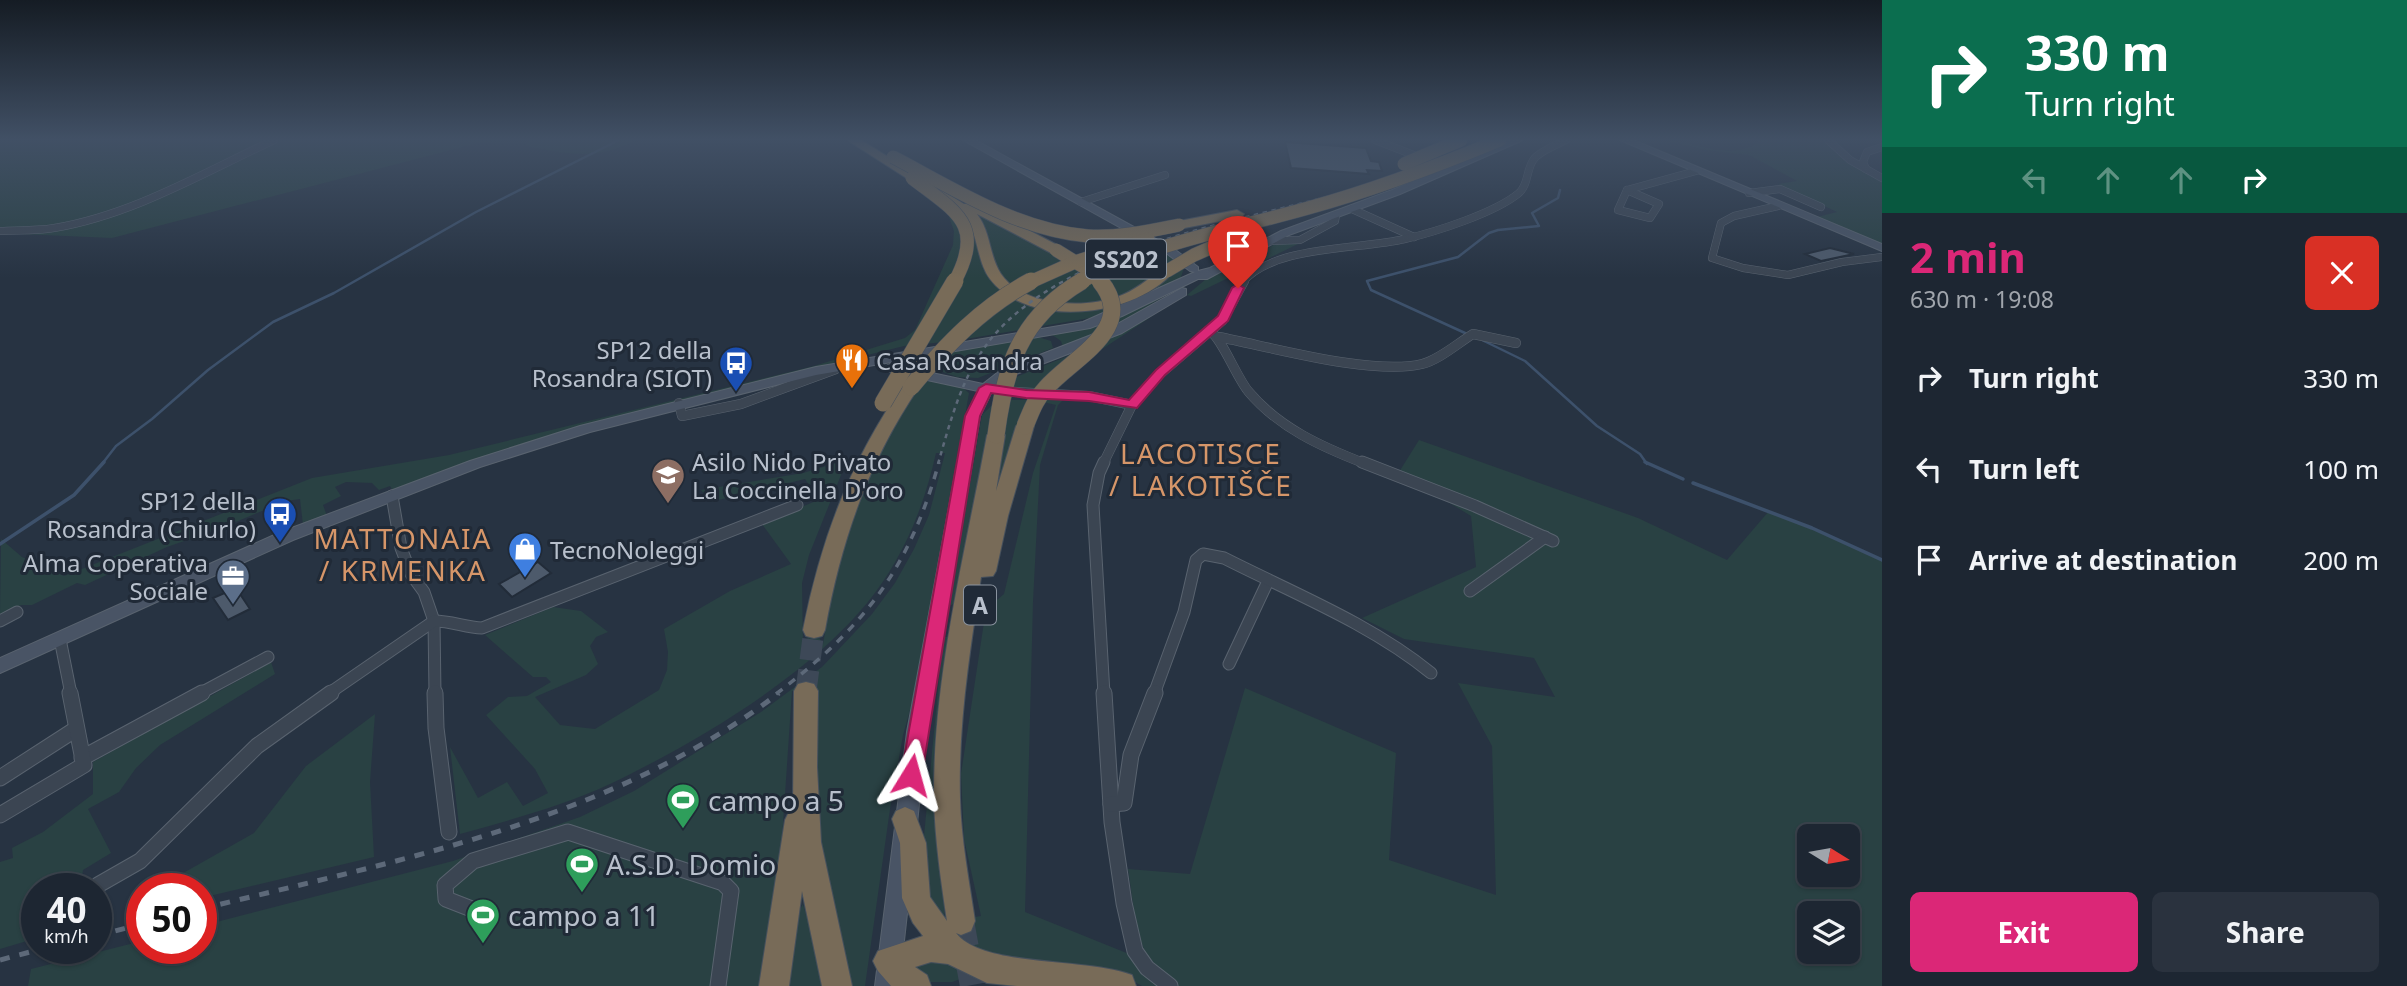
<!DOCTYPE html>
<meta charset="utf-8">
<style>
:root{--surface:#1d2632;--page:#2a323e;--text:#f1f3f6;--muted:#a0a5ac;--line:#3b434d;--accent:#db2777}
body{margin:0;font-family:"Noto Sans",sans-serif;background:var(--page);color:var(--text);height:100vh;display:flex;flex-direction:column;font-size:26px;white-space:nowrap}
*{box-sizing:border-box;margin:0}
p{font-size:23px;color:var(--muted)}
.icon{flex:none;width:38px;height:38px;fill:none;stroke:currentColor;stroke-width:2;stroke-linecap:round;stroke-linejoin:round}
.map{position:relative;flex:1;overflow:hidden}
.details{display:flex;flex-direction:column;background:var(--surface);width:525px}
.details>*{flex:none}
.banner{background:#0b6e4f;color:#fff;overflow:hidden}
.needle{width:46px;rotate:101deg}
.tools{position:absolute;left:1797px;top:824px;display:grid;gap:14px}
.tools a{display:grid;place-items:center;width:63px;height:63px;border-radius:10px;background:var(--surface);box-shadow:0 2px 5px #0004,0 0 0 2px var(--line);font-size:35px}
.speed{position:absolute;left:21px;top:873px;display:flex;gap:14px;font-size:35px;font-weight:700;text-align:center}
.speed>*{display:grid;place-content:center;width:91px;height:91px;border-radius:50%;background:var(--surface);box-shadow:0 2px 5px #0004,0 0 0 2px var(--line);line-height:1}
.speed small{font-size:18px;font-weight:400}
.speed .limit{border:10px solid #d22;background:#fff;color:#111}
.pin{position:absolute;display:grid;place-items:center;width:60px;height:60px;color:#fff;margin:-72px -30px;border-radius:50% 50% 50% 0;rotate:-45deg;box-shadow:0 0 7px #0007}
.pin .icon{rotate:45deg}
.me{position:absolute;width:77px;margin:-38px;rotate:8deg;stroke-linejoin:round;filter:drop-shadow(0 0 5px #0008)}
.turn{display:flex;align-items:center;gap:24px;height:147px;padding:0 28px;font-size:32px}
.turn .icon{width:91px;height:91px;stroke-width:2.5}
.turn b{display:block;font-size:49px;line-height:60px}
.lanes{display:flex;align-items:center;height:66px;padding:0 28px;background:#0003;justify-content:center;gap:35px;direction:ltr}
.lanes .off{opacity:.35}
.round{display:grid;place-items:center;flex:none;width:74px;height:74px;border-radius:10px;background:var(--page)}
.head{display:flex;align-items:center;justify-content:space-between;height:119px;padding:0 28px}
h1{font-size:42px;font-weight:700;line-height:52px;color:var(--accent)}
.primary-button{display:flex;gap:14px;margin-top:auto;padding:14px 28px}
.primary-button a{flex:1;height:80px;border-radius:10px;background:var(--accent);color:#fff;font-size:28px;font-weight:700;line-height:80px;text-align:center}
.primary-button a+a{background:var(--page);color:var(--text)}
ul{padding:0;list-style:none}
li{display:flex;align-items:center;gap:21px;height:91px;padding:0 28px}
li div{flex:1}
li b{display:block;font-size:26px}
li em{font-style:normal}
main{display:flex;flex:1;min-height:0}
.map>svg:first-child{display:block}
.green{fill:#294143;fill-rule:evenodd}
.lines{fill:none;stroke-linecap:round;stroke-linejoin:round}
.stream-far1{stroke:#3d516b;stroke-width:2.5}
.stream{stroke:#3d516b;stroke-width:3.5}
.building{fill:#4d5a6b;stroke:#222c39;stroke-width:2}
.highway-tunnel-far1{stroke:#3d4857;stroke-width:21;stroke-dasharray:21 10;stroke-linecap:butt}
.highway-tunnel{stroke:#3d4857;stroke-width:26;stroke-dasharray:26 13;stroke-linecap:butt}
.street-far3-casing{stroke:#59636f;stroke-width:8}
.street-far2-casing{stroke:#59636f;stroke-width:10}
.street-far1-casing{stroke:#59636f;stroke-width:13}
.street-casing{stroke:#59636f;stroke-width:17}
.secondary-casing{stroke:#59636f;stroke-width:2}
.highway-casing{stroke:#46505c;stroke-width:2}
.street-far3{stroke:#3b4552;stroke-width:7}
.street-far2{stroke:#3b4552;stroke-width:9}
.street-far1{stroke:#3b4552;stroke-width:11}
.street{stroke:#3b4552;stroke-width:15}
.secondary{fill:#495465;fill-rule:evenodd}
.highway{fill:#786b58;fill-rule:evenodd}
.rail-far2{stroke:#5d6979;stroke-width:2.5;stroke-dasharray:4.5 4.5;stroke-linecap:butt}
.rail-far1{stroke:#5d6979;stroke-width:3.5;stroke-dasharray:8 8;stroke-linecap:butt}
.rail{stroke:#5d6979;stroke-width:5;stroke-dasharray:10 10;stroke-linecap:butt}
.highway-bridge-far1-casing{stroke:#46505c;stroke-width:14;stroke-linecap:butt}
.highway-bridge-casing{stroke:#46505c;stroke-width:18;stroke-linecap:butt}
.highway-bridge-far1{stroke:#786b58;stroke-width:13}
.highway-bridge{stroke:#786b58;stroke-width:17}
.route{fill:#db2777;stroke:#8e194d;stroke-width:2}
.labels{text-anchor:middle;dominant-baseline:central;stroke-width:6;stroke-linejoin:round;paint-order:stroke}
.shield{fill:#202a37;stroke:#8a939f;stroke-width:2}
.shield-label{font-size:23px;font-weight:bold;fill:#b8c0cc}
.poi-label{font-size:24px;fill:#b8c0cc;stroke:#202a37;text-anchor:end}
.quarter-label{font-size:28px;letter-spacing:2px;fill:#d69669;stroke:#202a37}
.near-poi-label{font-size:28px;fill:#b8c0cc;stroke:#202a37;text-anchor:start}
</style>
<main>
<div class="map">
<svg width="1882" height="986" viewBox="0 0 1882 986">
<rect width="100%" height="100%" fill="#273342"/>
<g class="green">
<polygon points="0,140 509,140 474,144 112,238 19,234 26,229 0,228"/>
<path d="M529 140H636C597 161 568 154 526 146Z"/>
<path d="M1664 140C1699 140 1723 163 1760 142L1754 140H1823L1845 161 1882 181V245L1813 218 1837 212 1778 184 1797 181 1749 155 1706 150Z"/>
<polygon points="983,211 1080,257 1150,244 1182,265 1184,268 1180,280 1119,308 1090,318 954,341 904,346 584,425 393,491 390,486 379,490 372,483 346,482 335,487 341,496 323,505 327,516 303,525 300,499 286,501 219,529 167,547 85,585 77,583 32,605 21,605 0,615 1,539 22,557 64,576 312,478 449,455 814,366 905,338 915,330 953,245 954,231 949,217"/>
<polygon points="1282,243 1298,244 1191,296 1187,295 1206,279 1246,262 1273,245"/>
<polygon points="1171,292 1120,323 1063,348 1061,341 1051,334 1118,318"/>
<polygon points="1151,317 1090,357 1050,391 996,385 1105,341"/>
<polygon points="1038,337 1051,341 1053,348 978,378 957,377 932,368 939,353"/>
<path d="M891 374 963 388 969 393 921 671 903 735 890 809 865 986H848L820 853 806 691H792L779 883 761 986H28L31 969 142 941V948H201V926L453 861 580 817 634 791 761 712 822 667 872 614 895 583 914 549 929 515 945 453H936C926 498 910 541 884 580 828 665 702 740 610 784 563 806 510 820 460 834L450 747 478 798 507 782 523 806 548 793 535 769 486 715 508 697 527 696 551 682 546 677H533L485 635 553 607 581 611 608 632 596 637 590 646 598 664 586 675 535 697 560 725 595 729 659 690 667 670 668 652 664 629 730 591 791 564 762 524 818 500 805 479 710 502 701 490 803 473 847 460 809 555 802 583 803 644 814 630 823 644 833 588 854 512 904 385 890 404Z"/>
<polygon points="1005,400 1063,400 1058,405 1040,465 1033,602 1025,912 1129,954 1160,986 1142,986 1131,980 988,958 959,941 932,913 922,857 943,637 955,637 938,807 945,922 981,916 964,839 961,774 986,609 1004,594 1033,473 1056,405 1043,402 961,602 948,606 982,415 992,405"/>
<path d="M1419 440 1638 518 1727 560 1769 511 1882 559V986H1178C1168 979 1154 971 1149 960 1135 934 1133 900 1128 869L1190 874 1245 688 1396 753 1389 860 1496 895 1492 746 1458 683 1555 697 1534 658 1404 639 1362 618 1476 567 1471 516 1399 472ZM1810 836H1848V875H1810ZM1810 914H1848V952H1810Z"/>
<polygon points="271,662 275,674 160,745 136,768 119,792 88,809 111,853 83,870 80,889 37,889 37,938 0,949 0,862 13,858 12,848 43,832 93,794 93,762"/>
<polygon points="375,714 370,782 374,857 201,898 201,889 155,889 254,833 306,766"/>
<polygon points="803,904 827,986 785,986 796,916"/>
<polygon points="935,956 966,971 966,977 952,982 925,982 913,970 915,963"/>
</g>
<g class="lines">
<g class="stream-far1">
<polyline points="1465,333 1371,290 1367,281 1458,257 1489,233 1498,230 1539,226 1532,213 1558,198 1560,190"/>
<polyline points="1482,340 1525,361 1597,426 1640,454 1647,464"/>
<polyline points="102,464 116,446 152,419 208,370 273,322 334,293 476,212 619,140"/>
</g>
<g class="stream">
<polyline points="1645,462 1683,479"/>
<polyline points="1693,483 1812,528 1882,560"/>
<polyline points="0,544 74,495 104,462"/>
</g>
</g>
<g class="building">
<polygon points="1285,142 1366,148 1371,161 1379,162 1382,171 1367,170 1369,174 1291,168"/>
<polygon points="1830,248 1854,254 1821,261 1805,254"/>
<polygon points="538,562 551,573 512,597 499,584"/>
<polygon points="236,588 250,609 228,620 213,598"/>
</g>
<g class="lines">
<polyline class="highway-tunnel-far1" points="806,691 814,630"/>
<polyline class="highway-tunnel" points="961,921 973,986"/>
<g class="street-far3-casing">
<g id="street-far3">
<polyline points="1375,140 1424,159"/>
<polyline points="1828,140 1850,160 1882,178"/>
<polyline points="1866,169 1863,162 1867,152 1882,147"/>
<polygon points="1627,190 1659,204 1650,218 1618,210"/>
<polyline points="1627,190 1696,171"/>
<polyline points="1749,193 1780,189 1821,207"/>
<polyline points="1081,202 1165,175"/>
<polyline points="1778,206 1734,216 1721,223 1712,258 1743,268 1788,275 1842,262 1882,257"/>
<polyline points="1352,209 1414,237"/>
<path d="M0 231C18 230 36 231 54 228 132 215 203 173 274 140"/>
<polyline points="1268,241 1300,240 1335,221 1336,215"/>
<path d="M1242 283C1273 245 1358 250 1405 239 1435 232 1495 213 1519 193 1529 184 1526 169 1534 159 1540 151 1557 145 1566 140"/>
</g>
</g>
<g class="street-far2-casing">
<g id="street-far2">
<path d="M1211 332C1222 339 1236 376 1248 391 1279 428 1322 447 1366 464"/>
<path d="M1219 337C1271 347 1373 376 1422 364 1439 360 1458 343 1473 334L1516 343"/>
<polyline points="999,391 1089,396 1132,405 1152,381 1222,321 1244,281"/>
<polyline points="679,403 682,416 741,404 836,369"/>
<polyline points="1103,464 1132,405"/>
</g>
</g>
<g class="street-far1-casing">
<g id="street-far1">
<polyline points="1104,462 1099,473 1093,505 1104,694"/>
<polyline points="1362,462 1475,506 1553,541"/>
<polyline points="392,496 401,548 411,574 424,592 434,621 435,694"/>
<polyline points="1470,591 1545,537"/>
<polyline points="0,621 17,612"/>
<polyline points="60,639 71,694"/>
<polyline points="1229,664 1268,581"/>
<polyline points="199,694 268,657"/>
<path d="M328 694 434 621C451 621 465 627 482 628L797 505"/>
<path d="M1154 694 1184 612 1196 560 1203 554 1224 558C1293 593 1371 624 1431 673"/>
</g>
</g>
<g class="street-casing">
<g id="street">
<polyline points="435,693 436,728 449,832"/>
<polyline points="1104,693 1112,822 1124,903 1135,951 1147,968 1170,986"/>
<polyline points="82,758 202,693"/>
<polyline points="0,778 76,729"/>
<polyline points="1111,804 1124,803 1131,755 1155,693"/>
<polyline points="0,815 84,765 70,693"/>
<polyline points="98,885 140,861 257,746 331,693"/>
<polyline points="487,915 446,899 445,885 473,861 568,832 723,883 731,891 718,986"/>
</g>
</g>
<g class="secondary-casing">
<g id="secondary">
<polygon points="963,140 975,140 1174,249 1198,267 1198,271 1210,268 1281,231 1392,190 1510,140 1523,140 1400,194 1289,235 1207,279 1198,279 1122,316 1090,328 816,375 590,432 480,467 293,540 0,673 0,658 281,532 470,461 580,426 816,367 1083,322 1195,272 1190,271 1166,253"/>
<polygon points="1620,140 1633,140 1882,244 1882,251"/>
<polygon points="1182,288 1186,289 1186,295 1122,333 1011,376 992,391 980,416 927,732 899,986 875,986 907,732 966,416 978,391 890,372 883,368 890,364 983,384 1001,370 1112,327"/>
</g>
</g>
<g class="highway-casing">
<g id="highway">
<path d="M847 140H861L964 204 975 202 1061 247V253H1051L977 214C991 232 989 256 1001 274 1023 306 1083 309 1117 297 1134 291 1148 280 1162 268L1167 267 1174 271C1136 317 1029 330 990 279 976 260 979 234 964 215Z"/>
<polygon points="1237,210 1244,214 1242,217 1179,229 1172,225 1179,221"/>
<path d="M911 382 919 387C868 462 841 541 825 630L822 636 814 638 806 636 803 630C821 539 851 459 905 383Z"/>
<path d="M1025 421 1034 426 1008 516 996 571 993 576 981 577C970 650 958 724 960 798 961 839 969 880 975 921L971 931 961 935 956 933C983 968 1086 957 1132 975L1136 986H1017L987 983 948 964 931 962 915 967 927 975 931 986H891L878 971 873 961 878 951 923 936 913 923 902 898 900 843 892 819 896 811 905 807 914 811 926 843 930 897 947 921C941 881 935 840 934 799 933 677 965 554 987 435L996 430 1005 435 996 491 1016 426Z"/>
<polygon points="806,682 814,684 818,691 817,767 821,842 852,986 822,986 802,891 789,986 759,986 785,820 789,812 793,810 794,691 798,684"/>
</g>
</g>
<use href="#street-far3" class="street-far3"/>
<use href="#street-far2" class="street-far2"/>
<use href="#street-far1" class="street-far1"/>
<use href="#street" class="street"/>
<use href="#secondary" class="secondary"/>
<use href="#highway" class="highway"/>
<path class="rail-far2" d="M938 464C951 419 963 371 995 334 1073 246 1239 222 1349 191 1397 178 1442 159 1488 140"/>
<path class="rail-far1" d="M776 694C864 627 909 570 939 462"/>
<g class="rail">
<path d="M201 909C399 860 613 820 779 693"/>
<polyline points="96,936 142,924"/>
<polyline points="0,960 45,948"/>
</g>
<g class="highway-bridge-far1-casing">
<g id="highway-bridge-far1">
<path d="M893 157C954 189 1017 230 1088 236 1118 238 1149 231 1179 225"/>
<polyline points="1404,164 1461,140"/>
<path d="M912 178C956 212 986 224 954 283"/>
<polyline points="1056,250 1085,268 1102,283"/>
<polyline points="1167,271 1194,255 1233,238"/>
<polyline points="1028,283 1075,262 1148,239"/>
<path d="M1079 283C1149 243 1231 230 1308 208 1374 190 1437 166 1500 140"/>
</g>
</g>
<g class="highway-bridge-casing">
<g id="highway-bridge">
<path d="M911 387C946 345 982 307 1031 281"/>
<polyline points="883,403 955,281"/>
<path d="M1025 426C1031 412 1035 399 1046 388 1072 358 1139 328 1100 281"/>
<path d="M996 435C1005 368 1019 318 1082 281"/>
</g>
</g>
<use href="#highway-bridge-far1" class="highway-bridge-far1"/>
<use href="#highway-bridge" class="highway-bridge"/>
</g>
<linearGradient id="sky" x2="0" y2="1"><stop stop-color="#151c24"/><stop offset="0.5" stop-color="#415065"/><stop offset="1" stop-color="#415065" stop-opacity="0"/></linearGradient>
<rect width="1882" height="278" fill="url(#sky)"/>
<polygon class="route" points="1238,284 1244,288 1228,321 1165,375 1137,408 1089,401 1026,398 991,393 980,416 922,775 918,782 911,784 904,782 901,775 965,416 979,388 986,384 1026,390 1089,392 1129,400 1156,370 1218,316 1232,288"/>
<defs>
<g id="restaurant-pin" transform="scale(1.75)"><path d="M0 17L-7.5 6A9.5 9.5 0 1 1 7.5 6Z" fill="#e8710a" stroke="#202a37"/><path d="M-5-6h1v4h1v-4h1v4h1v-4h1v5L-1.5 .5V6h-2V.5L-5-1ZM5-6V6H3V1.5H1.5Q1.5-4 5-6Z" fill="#fff"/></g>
<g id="bus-pin" transform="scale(1.75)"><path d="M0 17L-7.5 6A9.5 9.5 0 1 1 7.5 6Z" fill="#1a4fb4" stroke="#202a37"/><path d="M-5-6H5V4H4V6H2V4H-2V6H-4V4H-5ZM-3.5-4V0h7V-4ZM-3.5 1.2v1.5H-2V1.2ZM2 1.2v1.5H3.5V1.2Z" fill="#fff"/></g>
<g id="school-pin" transform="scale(1.75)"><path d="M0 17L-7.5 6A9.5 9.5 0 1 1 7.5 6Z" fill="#8d6e63" stroke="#202a37"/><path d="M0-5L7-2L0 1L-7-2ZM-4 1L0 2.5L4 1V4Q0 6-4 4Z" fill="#fff"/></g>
<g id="shop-pin" transform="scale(1.75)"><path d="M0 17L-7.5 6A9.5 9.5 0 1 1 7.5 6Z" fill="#3f7fe0" stroke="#202a37"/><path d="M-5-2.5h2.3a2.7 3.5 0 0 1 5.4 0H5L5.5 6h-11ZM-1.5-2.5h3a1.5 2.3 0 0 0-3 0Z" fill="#fff"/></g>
<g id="office-pin" transform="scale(1.75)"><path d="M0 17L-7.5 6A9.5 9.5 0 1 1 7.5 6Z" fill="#5c6f8a" stroke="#202a37"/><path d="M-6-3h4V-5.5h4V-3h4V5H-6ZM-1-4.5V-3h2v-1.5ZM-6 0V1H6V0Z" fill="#fff"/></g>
<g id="stadium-pin" transform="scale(1.75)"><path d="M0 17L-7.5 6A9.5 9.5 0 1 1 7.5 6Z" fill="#2e9e5b" stroke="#202a37"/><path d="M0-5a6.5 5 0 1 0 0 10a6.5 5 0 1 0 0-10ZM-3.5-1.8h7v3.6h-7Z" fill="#fff"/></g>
</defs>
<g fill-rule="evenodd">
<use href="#restaurant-pin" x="852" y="360"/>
<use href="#bus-pin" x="736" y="363"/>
<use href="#school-pin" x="668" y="475"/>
<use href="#bus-pin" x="280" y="514"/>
<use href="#shop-pin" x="525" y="549"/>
<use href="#office-pin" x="233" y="576"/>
<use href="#stadium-pin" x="683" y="800"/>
<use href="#stadium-pin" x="582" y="864"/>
<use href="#stadium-pin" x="483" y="915"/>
</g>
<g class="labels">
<g class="shield">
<rect x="1086" y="239.5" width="80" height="39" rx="5"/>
<rect x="964" y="585.5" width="32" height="39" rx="5"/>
</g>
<g class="shield-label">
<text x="1126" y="259">SS202</text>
<text x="980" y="605">A</text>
</g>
<g class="poi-label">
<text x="712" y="349">SP12 della<tspan x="712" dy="28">Rosandra (SIOT)</tspan></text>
<text x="876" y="360" text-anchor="start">Casa Rosandra</text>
<text x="692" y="461" text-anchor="start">Asilo Nido Privato<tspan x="692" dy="28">La Coccinella D'oro</tspan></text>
<text x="256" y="500">SP12 della<tspan x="256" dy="28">Rosandra (Chiurlo)</tspan></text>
<text x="550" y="549" text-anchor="start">TecnoNoleggi</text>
<text x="208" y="562">Alma Coperativa<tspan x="208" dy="28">Sociale</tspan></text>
</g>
<g class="quarter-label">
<text x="1201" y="453">LACOTISCE<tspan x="1201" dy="32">/ LAKOTIŠČE</tspan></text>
<text x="403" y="538">MATTONAIA<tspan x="403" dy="32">/ KRMENKA</tspan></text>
</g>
<g class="near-poi-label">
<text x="708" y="800">campo a 5</text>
<text x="606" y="864">A.S.D. Domio</text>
<text x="508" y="915">campo a 11</text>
</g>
</g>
</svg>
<div class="tools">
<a><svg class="needle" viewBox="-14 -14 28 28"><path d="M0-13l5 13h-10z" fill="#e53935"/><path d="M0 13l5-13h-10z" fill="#a0a5ac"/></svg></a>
<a><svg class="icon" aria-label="layers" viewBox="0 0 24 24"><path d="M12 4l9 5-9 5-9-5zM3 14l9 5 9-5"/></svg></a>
</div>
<div class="speed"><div>40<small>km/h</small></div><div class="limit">50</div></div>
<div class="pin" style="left:1238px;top:288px;background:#d93025"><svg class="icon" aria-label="arrive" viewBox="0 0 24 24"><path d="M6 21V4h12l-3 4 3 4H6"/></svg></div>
<svg class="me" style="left:911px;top:775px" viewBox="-20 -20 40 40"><path d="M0-17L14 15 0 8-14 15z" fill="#db2777" stroke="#fff" stroke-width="4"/></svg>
</div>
<section class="details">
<div class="banner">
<div class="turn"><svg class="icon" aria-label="right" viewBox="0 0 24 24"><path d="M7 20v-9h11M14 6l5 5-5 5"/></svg><div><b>330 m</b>Turn right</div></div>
<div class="lanes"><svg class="icon off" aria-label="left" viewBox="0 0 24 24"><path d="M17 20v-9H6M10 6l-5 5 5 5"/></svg><svg class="icon off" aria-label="ahead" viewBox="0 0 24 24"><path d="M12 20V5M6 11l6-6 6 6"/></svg><svg class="icon off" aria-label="ahead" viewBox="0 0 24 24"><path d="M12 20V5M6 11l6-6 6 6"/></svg><svg class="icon" aria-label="right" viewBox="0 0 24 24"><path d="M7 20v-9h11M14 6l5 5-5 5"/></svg></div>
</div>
<div class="head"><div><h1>2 min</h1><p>630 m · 19:08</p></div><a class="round" style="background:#d93025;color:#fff"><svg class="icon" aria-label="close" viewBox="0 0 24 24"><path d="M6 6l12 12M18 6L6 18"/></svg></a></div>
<ul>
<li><svg class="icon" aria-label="right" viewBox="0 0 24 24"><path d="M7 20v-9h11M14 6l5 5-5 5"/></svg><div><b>Turn right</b></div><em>330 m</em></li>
<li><svg class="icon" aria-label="left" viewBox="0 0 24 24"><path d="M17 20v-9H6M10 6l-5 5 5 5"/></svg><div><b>Turn left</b></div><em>100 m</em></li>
<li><svg class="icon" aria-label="arrive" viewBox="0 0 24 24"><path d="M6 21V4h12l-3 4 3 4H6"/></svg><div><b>Arrive at destination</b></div><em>200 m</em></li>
</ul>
<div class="primary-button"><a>Exit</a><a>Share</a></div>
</section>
</main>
